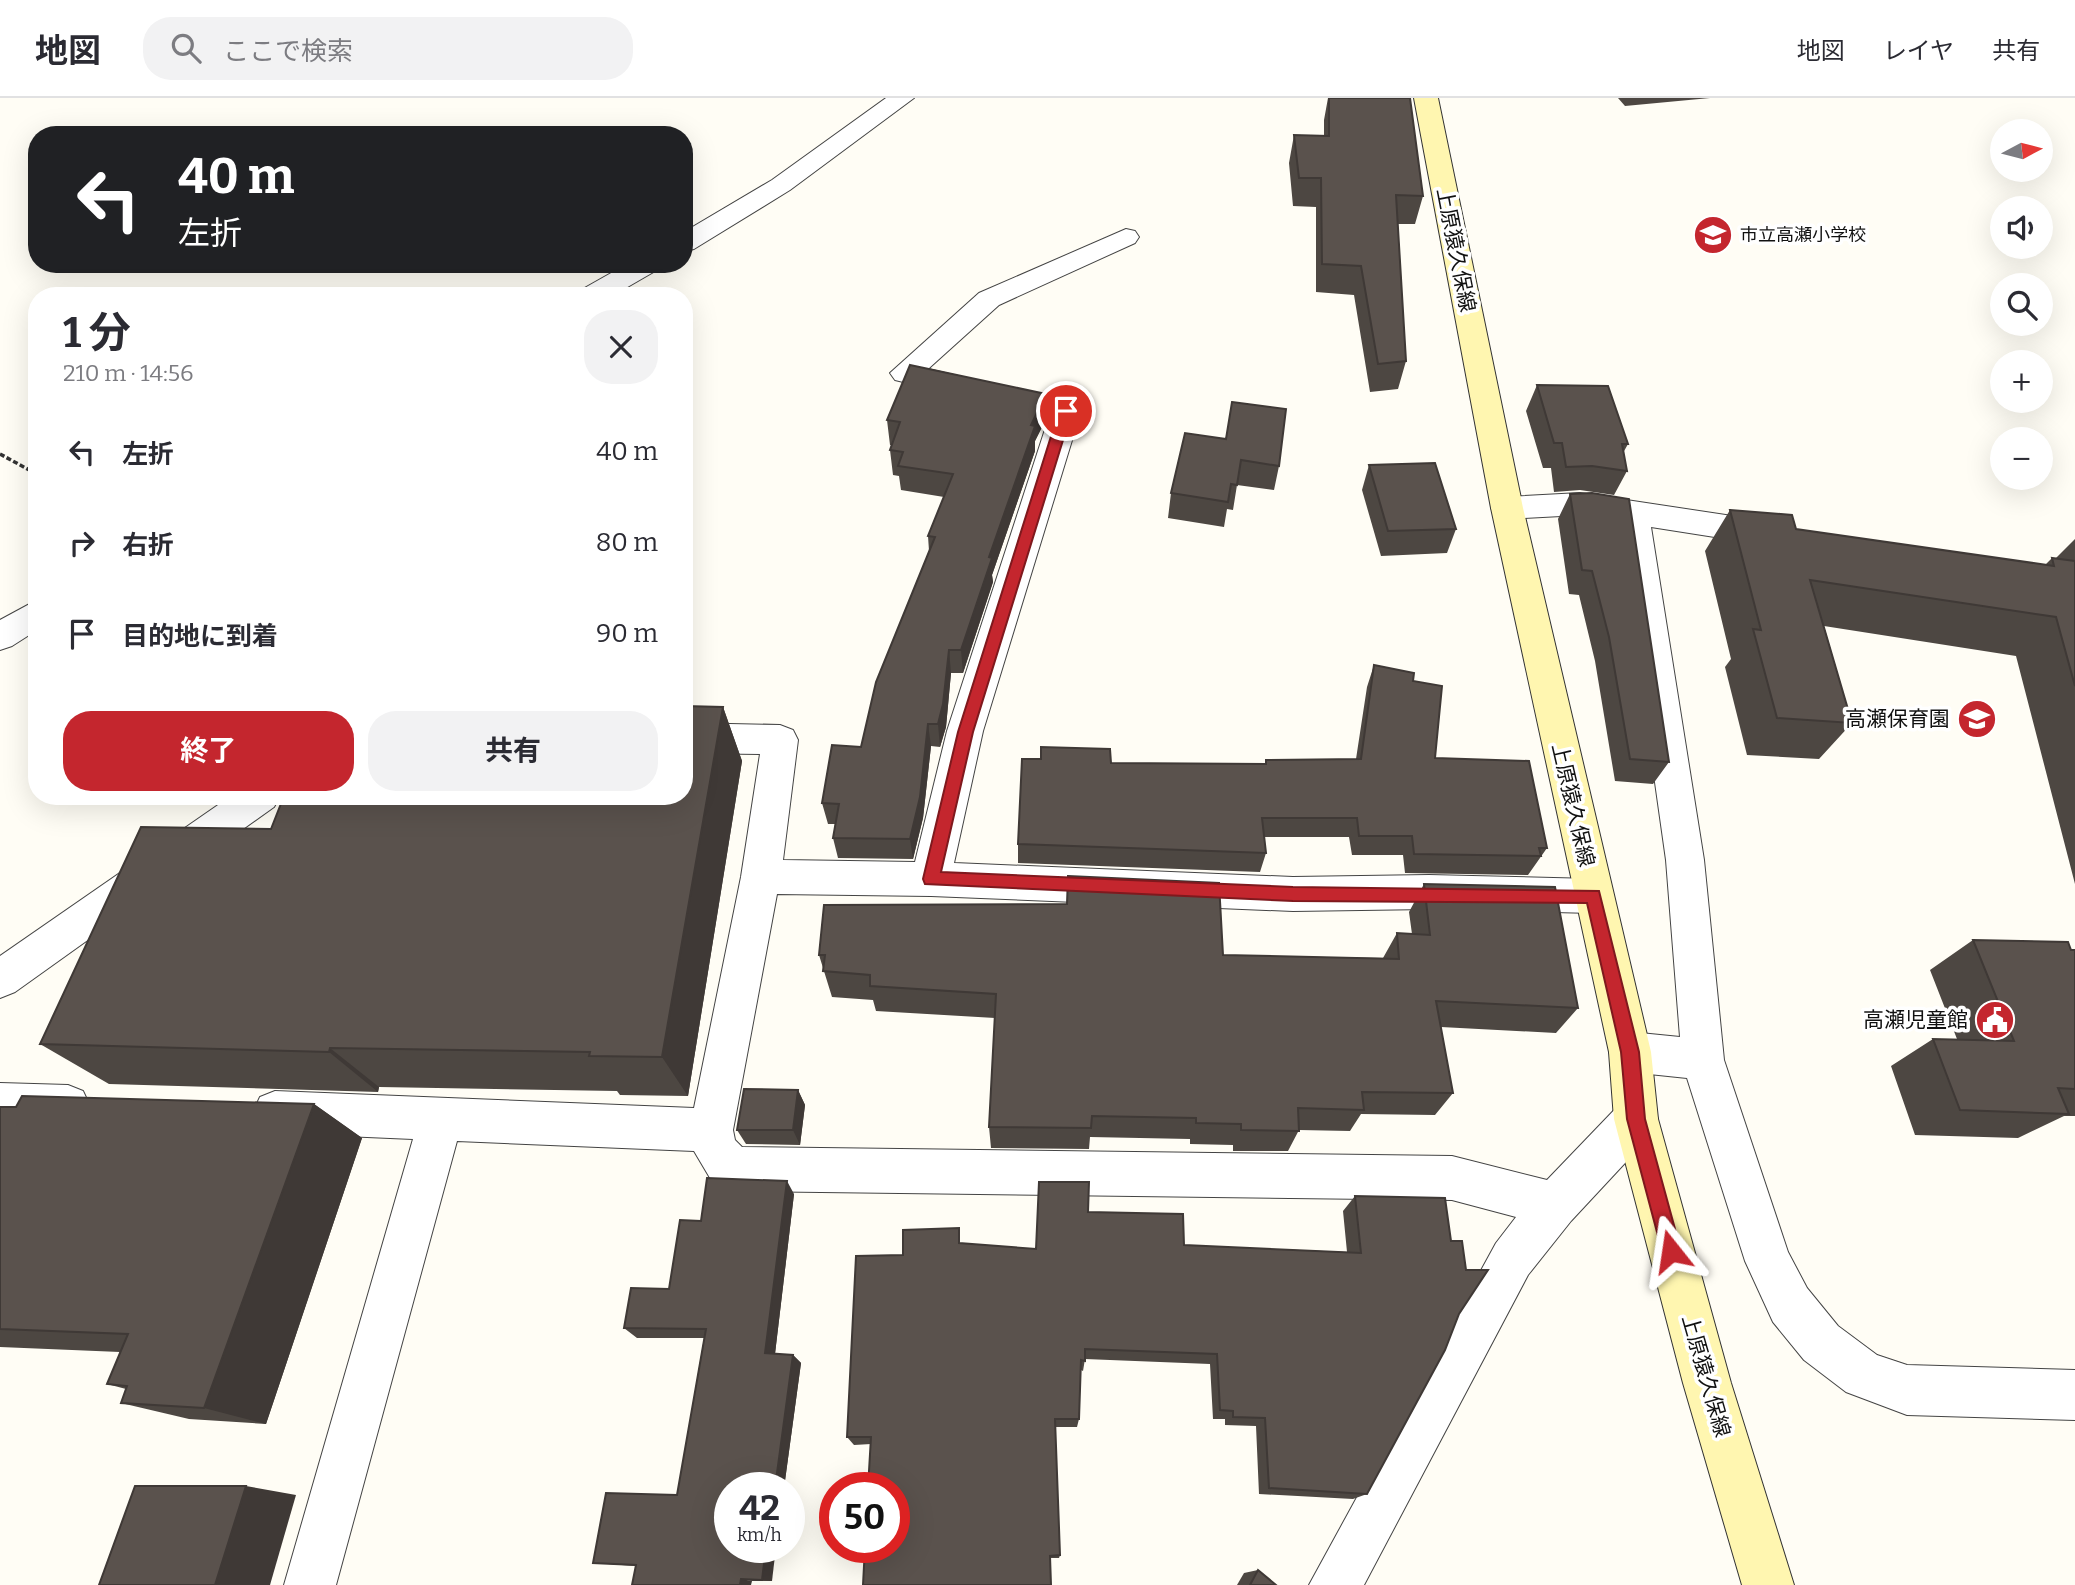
<!DOCTYPE html>
<html lang="ja">
<meta charset="utf-8">
<style>
:root{--surface:#fff;--page:#f2f2f3;--text:#2b2b33;--muted:#7c7c81;--line:#e1e1e2;--accent:#c4262e}
body{margin:0;font-family:Bitter,"Noto Sans JP",serif;background:var(--page);color:var(--text);height:100vh;display:flex;flex-direction:column;font-size:26px;white-space:nowrap}
*{box-sizing:border-box;margin:0}
p{font-size:23px;color:var(--muted)}
.icon{flex:none;width:38px;height:38px;fill:none;stroke:currentColor;stroke-width:2;stroke-linecap:round;stroke-linejoin:round}
.map{position:relative;flex:1;overflow:hidden}
.side{position:absolute;left:28px;top:189px;width:665px;height:518px;display:flex;flex-direction:column;background:var(--surface);border-radius:28px;box-shadow:0 7px 28px #0002}
.side>*{flex:none}
.banner{position:absolute;left:28px;top:28px;width:665px;height:147px;border-radius:28px;box-shadow:0 7px 28px #0002;background:#202124;color:#fff;overflow:hidden}
.needle{width:46px;rotate:83deg}
.tools{position:absolute;left:1990px;top:21px;display:grid;gap:14px}
.tools a{display:grid;place-items:center;width:63px;height:63px;border-radius:50%;background:var(--surface);box-shadow:0 7px 28px #0002;font-size:35px}
.speed{position:absolute;left:714px;top:1374px;display:flex;gap:14px;font-size:35px;font-weight:700;text-align:center}
.speed>*{display:grid;place-content:center;width:91px;height:91px;border-radius:50%;background:var(--surface);box-shadow:0 7px 28px #0002;line-height:1}
.speed small{font-size:18px;font-weight:400}
.speed .limit{border:10px solid #d22;background:#fff;color:#111}
.pin{position:absolute;display:grid;place-items:center;width:60px;height:60px;color:#fff;margin:-30px;border:4px solid #fff;border-radius:50%;box-shadow:0 2px 7px #0007}
.me{position:absolute;width:77px;margin:-38px;rotate:345deg;stroke-linejoin:round;filter:drop-shadow(0 0 5px #0008)}
.turn{display:flex;align-items:center;gap:24px;height:147px;padding:0 35px;font-size:32px}
.turn .icon{width:91px;height:91px;stroke-width:2.5}
.turn b{display:block;font-size:49px;line-height:60px}
.round{display:grid;place-items:center;flex:none;width:74px;height:74px;border-radius:28px;background:var(--page)}
.summary{display:flex;align-items:center;justify-content:space-between;height:119px;padding:0 35px}
h1{font-size:42px;font-weight:700;line-height:52px}
.action{display:flex;gap:14px;margin-top:auto;padding:14px 35px}
.action a{flex:1;height:80px;border-radius:28px;background:var(--accent);color:#fff;font-size:28px;font-weight:700;line-height:80px;text-align:center}
.action a+a{background:var(--page);color:var(--text)}
ul{padding:0;list-style:none}
li{display:flex;align-items:center;gap:21px;height:91px;padding:0 35px}
li div{flex:1}
li b{display:block;font-size:26px}
li em{font-style:normal}
header{display:flex;align-items:center;gap:42px;box-sizing:border-box;height:98px;padding:0 35px;background:var(--surface);border-bottom:2px solid var(--line)}
header strong{font-size:33px}
nav{display:flex;gap:38px;margin-inline-start:auto;font-size:24px}
.search{width:490px;height:63px;background:var(--page);display:flex;align-items:center;gap:18px;box-sizing:border-box;padding:0 24px;border-radius:28px;color:var(--muted);font-size:26px}
.map>svg:first-child{display:block}
.lines{fill:none;stroke-linecap:round;stroke-linejoin:round}
.street-casing{stroke:#444;stroke-width:2}
.secondary-casing{stroke:#333;stroke-width:2}
.path-far1{stroke:#333;stroke-width:3.5;stroke-dasharray:5 2.5;stroke-linecap:butt}
.path{stroke:#333;stroke-width:4.5;stroke-dasharray:6 3.5;stroke-linecap:butt}
.street{fill:#fff;fill-rule:evenodd}
.secondary{fill:#fff6b0;fill-rule:evenodd}
.wall{fill:#4d4742}
.shaded-wall{fill:#3f3936}
.building{fill:#5a524d;stroke:#3f3936;stroke-width:2}
.route{fill:#c4262e;stroke:#7f191e;stroke-width:2}
.labels{text-anchor:middle;dominant-baseline:central;stroke-width:7;stroke-linejoin:round;paint-order:stroke}
.far-poi-label{font-size:18px;fill:#111;stroke:#fff;text-anchor:start}
.street-label{font-size:21px;fill:#111;stroke:#fff}
.poi-label{font-size:21px;fill:#111;stroke:#fff;text-anchor:end}
</style>
<header>
<strong>地図</strong>
<div class="search"><svg class="icon" aria-label="search" viewBox="0 0 24 24"><circle cx="10" cy="10" r="6"/><path d="M15 15l6 6"/></svg>ここで検索</div>
<nav><a>地図</a><a>レイヤ</a><a>共有</a></nav>
</header>
<div class="map">
<svg width="2075" height="1487" viewBox="0 0 2075 1487">
<rect width="100%" height="100%" fill="#fffdf5"/>
<g class="lines">
<g class="street-casing">
<g id="street">
<polygon points="886,0 914,0 790,92 694,151 684,153 684,134 772,82"/>
<polygon points="1126,131 1135,133 1139,139 1135,145 999,207 928,271 1077,306 1081,313 983,633 954,765 1293,779 1429,777 1593,781 1607,786 1613,798 1607,810 1593,815 1429,811 1293,813 931,798 777,796 733,1032 735,1042 742,1049 1452,1058 1547,1082 1620,1006 1636,1000 1652,1006 1658,1021 1652,1036 1571,1123 1528,1177 1364,1487 1309,1487 1496,1145 1516,1119 1452,1102 738,1093 710,1080 694,1053 457,1043 336,1487 284,1487 413,1041 275,1035 260,1029 253,1014 260,999 275,993 694,1010 741,779 760,656 684,655 684,625 780,627 793,632 798,642 783,762 915,764 947,633 1049,319 895,282 890,275 979,195"/>
<polygon points="627,166 660,166 657,172 612,198 577,198 581,192"/>
<polygon points="1580,395 1772,424 1784,428 1788,436 1784,444 1772,448 1651,429 1704,762 1724,962 1788,1154 1807,1190 1838,1228 1877,1257 1907,1267 2075,1272 2075,1322 1907,1317 1846,1294 1804,1262 1773,1224 1745,1163 1687,980 1630,974 1615,968 1609,954 1615,940 1630,934 1680,939 1666,762 1618,423 1580,417 1507,421 1496,418 1491,410 1496,402 1507,399"/>
<polygon points="37,502 37,532 12,548 0,552 0,522"/>
<polygon points="231,698 280,698 274,709 15,894 0,900 0,858"/>
<polygon points="0,985 68,987 83,993 90,1008 83,1023 68,1029 0,1027"/>
</g>
</g>
<g class="secondary-casing">
<polygon id="secondary" points="1414,0 1438,0 1523,410 1651,954 1658,1021 1731,1285 1794,1487 1742,1487 1683,1285 1614,1021 1609,954 1491,410"/>
</g>
<polyline class="path-far1" points="0,356 33,374"/>
<polyline class="path" points="30,372 37,376"/>
<use href="#street" class="street"/>
<use href="#secondary" class="secondary"/>
</g>
<g class="wall">
<polygon points="1328,0 1410,0 1423,98 1415,126 1398,126 1406,263 1398,291 1370,294 1354,197 1316,194 1316,109 1293,108 1289,65 1294,37 1324,38 1324,22"/>
<polygon points="1618,0 1710,0 1625,8"/>
<polygon points="1537,287 1628,346 1623,355 1627,373 1614,397 1580,392 1554,394 1551,370 1543,370 1526,313"/>
<polygon points="1046,321 1035,343 1035,353 992,477 993,484 963,575 951,575 946,629 940,649 931,648 923,720 913,761 838,760 833,740 835,726 828,726 822,705 861,649 929,453 928,438 944,399 901,392 899,378 893,377 890,352 891,347 890,347 887,322"/>
<polygon points="1185,335 1279,368 1274,392 1237,387 1233,412 1227,411 1224,429 1168,420 1171,395"/>
<polygon points="1369,367 1456,431 1447,455 1381,458 1362,392"/>
<polygon points="1570,396 1669,664 1653,686 1615,683 1595,563 1579,497 1569,496 1558,421"/>
<polygon points="1730,412 1796,431 2045,467 2052,460 2056,460 2075,441 2075,786 2016,558 1824,528 1852,625 1819,661 1747,657 1725,569 1731,561 1705,453"/>
<polygon points="1374,567 1413,583 1435,660 1547,750 1528,777 1405,775 1403,757 1352,757 1349,739 1264,739 1266,755 1260,774 1018,765 1018,746 1111,665 1265,666 1266,662 1356,661 1367,589"/>
<polygon points="723,609 742,663 688,998 620,997 617,993 379,989 378,994 109,986 40,946"/>
<polygon points="1424,786 1578,910 1556,935 1441,929 1453,995 1435,1017 1361,1016 1350,1033 1299,1032 1288,1053 1233,1053 1233,1047 1190,1046 1190,1041 1090,1039 1089,1051 991,1050 989,1029 995,920 876,913 873,902 832,899 819,857 1223,857 1383,860 1397,835 1412,836 1409,814"/>
<polygon points="1973,842 2075,852 2075,1018 2064,1018 2018,1040 1915,1037 1891,968 1933,941 1957,941 1930,872"/>
<polygon points="798,992 805,1007 800,1047 746,1046 737,1032"/>
<polygon points="314,1006 362,1040 266,1326 189,1321 121,1305 126,1291 107,1286 120,1254 0,1249 0,1009"/>
<polygon points="794,1096 775,1256 793,1257 801,1265 784,1390 730,1390 772,1483 752,1483 636,1468 593,1465 677,1397 704,1240 637,1240 624,1230 669,1191 701,1123"/>
<polygon points="1355,1098 1459,1216 1367,1396 1353,1401 1259,1396 1256,1328 1225,1327 1225,1321 1213,1321 1210,1266 1085,1261 1083,1273 1081,1272 1079,1321 1077,1329 1055,1329 1060,1457 1059,1460 1050,1460 871,1346 854,1347 847,1339 903,1157 962,1146 1036,1151 1088,1114 1184,1147 1347,1154 1343,1113"/>
<polygon points="1258,1472 1276,1487 1237,1487 1244,1475"/>
</g>
<g class="shaded-wall">
<polygon points="1046,296 1046,321 1035,343 1035,353 992,477 993,484 963,575 961,552 989,459 1031,327"/>
<polygon points="949,552 951,575 946,629 940,649 938,626"/>
<polygon points="723,609 742,663 688,998 662,959"/>
<polygon points="928,626 931,648 923,720 913,761 910,741"/>
<polygon points="330,950 379,989 378,994 329,954"/>
<polygon points="798,992 805,1007 800,1047 793,1032"/>
<polygon points="314,1006 362,1040 266,1326 204,1310"/>
<polygon points="787,1083 794,1096 774,1264 765,1255"/>
<polygon points="793,1257 801,1265 784,1390 775,1390"/>
<polygon points="246,1388 296,1397 270,1487 215,1487"/>
<polygon points="766,1449 776,1449 772,1483 762,1482"/>
<polygon points="741,1481 752,1483 751,1487 740,1487"/>
</g>
<g class="building">
<polygon points="1329,0 1410,0 1423,98 1396,97 1406,263 1378,266 1361,168 1322,166 1321,80 1299,80 1294,37 1329,38"/>
<polygon points="910,267 1046,296 1031,327 1035,328 989,459 992,460 961,552 949,552 943,606 938,626 928,626 920,699 910,741 833,740 839,706 822,705 832,647 861,649 876,584 935,439 928,438 953,376 898,368 903,354 890,352 900,324 887,322"/>
<polygon points="1537,287 1608,288 1628,346 1622,346 1627,373 1592,368 1566,369 1562,345 1554,345"/>
<polygon points="1232,304 1286,311 1279,368 1241,362 1237,387 1231,386 1228,404 1171,395 1185,335 1226,341"/>
<polygon points="1435,365 1456,431 1388,433 1369,367"/>
<polygon points="1592,395 1629,401 1669,664 1630,661 1609,539 1592,473 1582,472 1570,396"/>
<polygon points="1730,412 1792,417 1796,431 2054,468 2052,460 2075,463 2075,588 2056,519 1810,482 1852,625 1777,620 1753,531 1761,532"/>
<polygon points="1374,567 1414,575 1413,583 1442,588 1435,660 1529,663 1547,750 1539,750 1541,758 1414,756 1412,738 1359,738 1357,720 1262,720 1266,755 1018,746 1022,661 1041,661 1041,649 1110,651 1111,665 1266,666 1266,662 1361,661"/>
<polygon points="684,608 723,609 662,959 589,958 590,954 330,950 329,954 40,946 141,729 271,731 284,698 684,698"/>
<polygon points="1068,778 1219,785 1223,857 1399,861 1397,835 1430,837 1424,786 1555,789 1578,910 1436,903 1453,995 1362,994 1364,1012 1298,1010 1299,1033 1241,1032 1241,1026 1196,1025 1196,1020 1092,1018 1091,1030 989,1029 996,896 870,888 870,877 823,873 825,857 819,857 824,807 1067,806"/>
<polygon points="1973,842 2068,844 2071,852 2075,852 2075,991 2058,990 2069,1016 1960,1012 1933,941 2014,943"/>
<polygon points="744,991 798,992 793,1032 737,1032"/>
<polygon points="22,998 314,1006 204,1310 121,1305 127,1288 107,1286 128,1236 0,1231 0,1009 16,1009"/>
<polygon points="707,1080 787,1083 765,1255 793,1257 775,1390 730,1390 730,1449 766,1449 762,1482 741,1481 740,1487 632,1487 636,1467 593,1465 606,1395 677,1397 706,1231 624,1230 631,1190 669,1191 680,1122 701,1123"/>
<polygon points="1039,1084 1089,1084 1088,1114 1183,1116 1184,1147 1361,1155 1355,1098 1445,1100 1451,1143 1462,1143 1466,1172 1488,1172 1459,1216 1445,1252 1367,1396 1269,1390 1265,1320 1233,1319 1233,1313 1220,1312 1217,1256 1085,1251 1085,1263 1081,1262 1079,1321 1055,1321 1060,1457 1050,1458 1051,1487 863,1487 865,1449 894,1449 894,1390 868,1390 871,1339 847,1339 856,1158 903,1157 903,1132 959,1130 959,1145 1036,1151"/>
<polygon points="135,1388 246,1388 215,1487 99,1487"/>
<polygon points="1258,1472 1276,1487 1250,1487"/>
</g>
<polygon class="route" points="1066,309 1072,313 973,634 941,774 1293,789 1599,793 1639,954 1645,1021 1681,1153 1678,1160 1671,1162 1664,1160 1662,1153 1627,1021 1621,954 1587,805 1293,803 925,786 923,781 958,634 1059,313"/>
<defs>
<g id="school-disc" transform="scale(2.0125)"><circle r="9.5" fill="#c4262e" stroke="#fff"/><path d="M0-5L7-2L0 1L-7-2ZM-4 1L0 2.5L4 1V4Q0 6-4 4Z" fill="#fff"/></g>
<g id="civic-disc" transform="scale(2.0125)"><circle r="9.5" fill="#c4262e" stroke="#fff"/><path d="M-.6-6.5H3V-4.5H.6V-3L4-1V1h2V6H-6V1h2V-1L-.6-3ZM-1.2 2.5V6h2.4V2.5Z" fill="#fff"/></g>
</defs>
<g fill-rule="evenodd">
<use href="#school-disc" x="1713" y="137"/>
<use href="#school-disc" x="1977" y="621"/>
<use href="#civic-disc" x="1995" y="922"/>
</g>
<g class="labels">
<g class="far-poi-label">
<text x="1740" y="137">市立高瀬小学校</text>
</g>
<g class="street-label">
<text transform="translate(1456 152) rotate(79)">上原猿久保線</text>
<text transform="translate(1573 707) rotate(77)">上原猿久保線</text>
<text transform="translate(1706 1278) rotate(74)">上原猿久保線</text>
</g>
<g class="poi-label">
<text x="1950" y="621">高瀬保育園</text>
<text x="1968" y="922">高瀬児童館</text>
</g>
</g>
</svg>
<div class="tools">
<a><svg class="needle" viewBox="-14 -14 28 28"><path d="M0-13l5 13h-10z" fill="#e53935"/><path d="M0 13l5-13h-10z" fill="#7c7c81"/></svg></a>
<a><svg class="icon" aria-label="sound" viewBox="0 0 24 24"><path d="M4 9h4l5-4v14l-5-4H4zM17 9q2 3 0 6"/></svg></a>
<a><svg class="icon" aria-label="search" viewBox="0 0 24 24"><circle cx="10" cy="10" r="6"/><path d="M15 15l6 6"/></svg></a>
<a>+</a>
<a>−</a>
</div>
<div class="speed"><div>42<small>km/h</small></div><div class="limit">50</div></div>
<div class="pin" style="left:1066px;top:313px;background:#d93025"><svg class="icon" aria-label="arrive" viewBox="0 0 24 24"><path d="M6 21V4h12l-3 4 3 4H6"/></svg></div>
<svg class="me" style="left:1671px;top:1153px" viewBox="-20 -20 40 40"><path d="M0-17L14 15 0 8-14 15z" fill="#c4262e" stroke="#fff" stroke-width="4"/></svg>
<div class="banner">
<div class="turn"><svg class="icon" aria-label="left" viewBox="0 0 24 24"><path d="M17 20v-9H6M10 6l-5 5 5 5"/></svg><div><b>40 m</b>左折</div></div>
</div>
<section class="side">
<div class="summary"><div><h1>1 分</h1><p>210 m · 14:56</p></div><a class="round"><svg class="icon" aria-label="close" viewBox="0 0 24 24"><path d="M6 6l12 12M18 6L6 18"/></svg></a></div>
<ul>
<li><svg class="icon" aria-label="left" viewBox="0 0 24 24"><path d="M17 20v-9H6M10 6l-5 5 5 5"/></svg><div><b>左折</b></div><em>40 m</em></li>
<li><svg class="icon" aria-label="right" viewBox="0 0 24 24"><path d="M7 20v-9h11M14 6l5 5-5 5"/></svg><div><b>右折</b></div><em>80 m</em></li>
<li><svg class="icon" aria-label="arrive" viewBox="0 0 24 24"><path d="M6 21V4h12l-3 4 3 4H6"/></svg><div><b>目的地に到着</b></div><em>90 m</em></li>
</ul>
<div class="action"><a>終了</a><a>共有</a></div>
</section>
</div>
